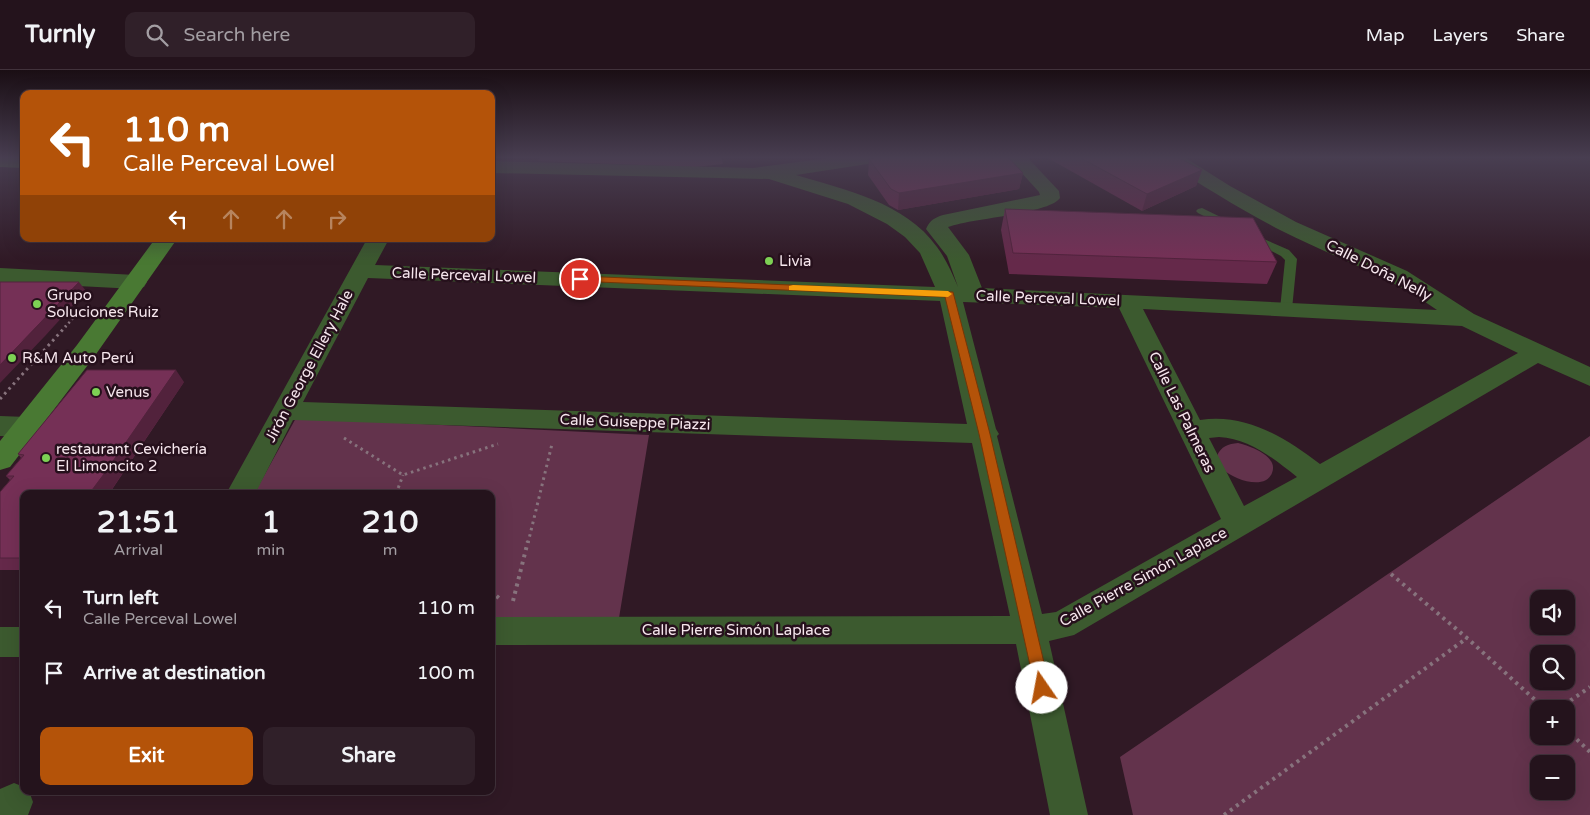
<!DOCTYPE html>
<meta charset="utf-8">
<style>
:root{--surface:#24131c;--page:#302029;--text:#f1f3f6;--muted:#a39ea3;--line:#41323b;--accent:#b45309}
body{margin:0;font-family:"Varela Round",sans-serif;background:var(--page);color:var(--text);height:100vh;display:flex;flex-direction:column;font-size:19px;white-space:nowrap}
*{box-sizing:border-box;margin:0}
p{font-size:16px;color:var(--muted)}
.icon{flex:none;width:28px;height:28px;fill:none;stroke:currentColor;stroke-width:2;stroke-linecap:round;stroke-linejoin:round}
.map{position:relative;flex:1;overflow:hidden}
.sheet{position:absolute;left:20px;top:420px;width:475px;height:305px;display:flex;flex-direction:column;background:var(--surface);border-radius:10px;box-shadow:0 5px 20px #0002,0 0 0 1px var(--line)}
.sheet>*{flex:none}
.guide{position:absolute;left:20px;top:20px;width:475px;height:152px;border-radius:10px;box-shadow:0 5px 20px #0002,0 0 0 1px var(--line);background:#b45309;color:#fff;overflow:hidden}
.controls{position:absolute;left:1530px;top:520px;display:grid;gap:10px}
.controls a{display:grid;place-items:center;width:45px;height:45px;border-radius:10px;background:var(--surface);box-shadow:0 5px 20px #0002,0 0 0 1px var(--line);font-size:25px}
.pin{position:absolute;display:grid;place-items:center;width:42px;height:42px;color:#fff;margin:-21px;border:2px solid #fff;border-radius:50%;box-shadow:0 1px 5px #0007}
.me{position:absolute;width:55px;margin:-28px;rotate:348deg;stroke-linejoin:round;filter:drop-shadow(0 0 4px #0008)}
.turn{display:flex;align-items:center;gap:18px;height:105px;padding:0 20px;font-size:22px}
.turn .icon{width:65px;height:65px;stroke-width:2.5}
.turn b{display:block;font-size:35px;line-height:42px}
.lanes{display:flex;align-items:center;height:48px;padding:0 20px;background:#0003;justify-content:center;gap:25px;direction:ltr}
.lanes .off{opacity:.35}
.eta{display:flex;justify-content:space-evenly;align-items:center;height:85px;text-align:center}
.eta b{font-size:30px;font-weight:700;line-height:35px}
.button{display:flex;gap:10px;margin-top:auto;padding:10px 20px}
.button a{flex:1;height:58px;border-radius:10px;background:var(--accent);color:#fff;font-size:20px;font-weight:700;line-height:58px;text-align:center}
.button a+a{background:var(--page);color:var(--text)}
ul{padding:0;list-style:none}
li{display:flex;align-items:center;gap:15px;height:65px;padding:0 20px}
li div{flex:1}
li b{display:block;font-size:19px}
li em{font-style:normal}
header{display:flex;align-items:center;gap:30px;box-sizing:border-box;height:70px;padding:0 25px;background:var(--surface);border-bottom:1px solid var(--line)}
header strong{font-size:24px}
nav{display:flex;gap:28px;margin-inline-start:auto;font-size:18px}
.search{width:350px;height:45px;background:var(--page);display:flex;align-items:center;gap:12px;box-sizing:border-box;padding:0 18px;border-radius:10px;color:var(--muted);font-size:19px}
.map>svg:first-child{display:block}
.green{fill:#63334c;fill-rule:evenodd}
.lines{fill:none;stroke-linecap:round;stroke-linejoin:round}
.path-far2{stroke:#87737d;stroke-width:2.5;stroke-dasharray:2 3;stroke-linecap:butt}
.path-far1{stroke:#87737d;stroke-width:3;stroke-dasharray:2.5 4;stroke-linecap:butt}
.path{stroke:#87737d;stroke-width:4;stroke-dasharray:3 4.5;stroke-linecap:butt}
.lane{fill:#3c5a2f;fill-rule:evenodd}
.street{fill:#3c5a2f;fill-rule:evenodd}
.secondary{fill:#497933;fill-rule:evenodd}
.wall{fill:#65294a}
.shaded-wall{fill:#52223c}
.building{fill:#753056;stroke:#52223c}
.route{fill:#b45309;stroke:#753606}
.slow{fill:#f59e0b}
.poi-dot{fill:#7dd154;stroke:#26101c;stroke-width:2}
.labels{text-anchor:middle;dominant-baseline:central;stroke-width:5;stroke-linejoin:round;paint-order:stroke}
.poi-label{font-size:15px;fill:#f6e6ed;stroke:#26101c;text-anchor:start}
.street-label{font-size:15px;fill:#f6e6ed;stroke:#26101c}
</style>
<header>
<strong>Turnly</strong>
<div class="search"><svg class="icon" aria-label="search" viewBox="0 0 24 24"><circle cx="10" cy="10" r="6"/><path d="M15 15l6 6"/></svg>Search here</div>
<nav><a>Map</a><a>Layers</a><a>Share</a></nav>
</header>
<div class="map">
<svg width="1590" height="745" viewBox="0 0 1590 745">
<rect width="100%" height="100%" fill="#301925"/>
<g class="green">
<polygon points="540,87 721,87 723,94 695,97 538,91"/>
<polygon points="296,348 649,365 619,548 491,548 491,424 254,424"/>
<path d="M1590 366V745H1133L1120 687ZM1539 529H1566V556H1539ZM1539 584H1566V611H1539ZM1539 639H1566V666H1539ZM1539 694H1566V721H1539Z"/>
<path d="M1238 373C1250 376 1279 386 1272 403 1265 421 1233 409 1224 400 1221 396 1219 391 1217 386 1221 376 1228 374 1238 373Z"/>
</g>
<g class="lines">
<polyline class="path-far2" points="65,257 78,243"/>
<g class="path-far1">
<polyline points="0,329 66,256"/>
<polyline points="344,368 403,405 498,374"/>
<polyline points="396,424 403,405"/>
<polyline points="528,473 552,374"/>
</g>
<g class="path">
<polyline points="1391,504 1467,568 1545,639"/>
<polyline points="491,521 501,530"/>
<polyline points="513,531 528,471"/>
<polyline points="1558,639 1590,617"/>
<polyline points="1566,659 1590,682"/>
<polyline points="1224,745 1467,568"/>
</g>
<g class="lane">
<polygon points="1202,138 1233,153 1235,155 1229,158 1225,157 1198,143 1196,141 1198,139"/>
<polygon points="1250,163 1289,180 1297,189 1292,239 1291,242 1286,243 1280,239 1285,190 1281,186 1246,168 1244,166 1246,164"/>
</g>
<g class="street">
<path d="M836 87H883L881 91 874 93 796 105C845 120 905 132 937 177 946 189 952 203 958 217L947 186 926 159C930 150 934 148 943 145L1040 125 1039 122 1007 87H1027L1059 121 1060 128C1049 144 971 148 948 157L969 185 982 218 1437 240C1389 206 1334 187 1282 161 1241 140 1203 116 1164 91L1162 87H1184L1230 116 1296 152 1407 201 1474 244 1590 297V316L1538 293 1074 565 1049 571 1088 745H1050L1016 574 491 575V547L1010 546 972 373 293 350 255 424H226L367 169H389L375 195 935 217 920 183 905 167 887 154 848 134 769 109 491 103V91L753 98ZM368 208 940 231 967 354 303 332ZM963 232 1119 238 1221 449 1056 542 1042 544 997 366 999 364 996 359ZM1143 239 1462 256 1518 283 1320 394C1284 367 1246 343 1200 350ZM1219 367C1250 369 1273 388 1297 407L1244 436 1209 368Z"/>
<polygon points="0,198 136,205 144,207 147,212 144,217 136,219 0,212"/>
<polygon points="0,346 27,347 37,350 41,357 37,364 27,367 0,366"/>
<rect x="0" y="557" width="24" height="30"/>
<polygon points="14,713 24,717 24,721 29,721 33,732 28,745 0,745 0,719"/>
</g>
<g class="secondary">
<polygon points="0,87 24,87 24,98 0,97"/>
<polygon points="155,169 177,169 94,287 10,397 0,400 0,371 77,275"/>
</g>
</g>
<g class="wall">
<polygon points="1046,87 1177,87 1202,100 1196,116 1142,141"/>
<polygon points="869,89 1023,103 1019,119 898,140 889,135 868,105"/>
<polygon points="1005,139 1277,192 1267,214 1009,204 1001,160"/>
<polygon points="217,169 251,169 248,172 218,172"/>
<polygon points="184,312 109,424 24,424 24,500 0,500 0,422 10,410 6,406 21,388 18,384"/>
</g>
<g class="shaded-wall">
<polygon points="1202,100 1196,116 1142,141 1147,124"/>
<polygon points="1023,103 1019,119 898,140 899,123"/>
<polygon points="79,212 86,221 45,266 0,313 0,295"/>
<polygon points="176,300 184,312 114,416 109,424 89,424"/>
</g>
<g class="building">
<polygon points="878,87 1008,87 1023,103 899,123 891,119 869,89"/>
<polygon points="1079,87 1177,87 1202,100 1147,124"/>
<polygon points="1005,139 1253,148 1277,192 1013,183"/>
<polygon points="0,212 79,212 0,295"/>
<polygon points="87,300 176,300 104,404 89,424 24,424 24,488 0,488 0,422 14,406 6,406 24,385 18,384"/>
</g>
<linearGradient id="sky" x2="0" y2="1"><stop stop-color="#1a0e14"/><stop offset="0.46" stop-color="#483e51"/><stop offset="1" stop-color="#483e51" stop-opacity="0"/></linearGradient>
<rect width="1590" height="191" fill="url(#sky)"/>
<polygon class="route" points="580,206 953,222 990,364 1050,618 1048,623 1042,625 1037,623 1035,618 979,364 945,227 576,211 576,207"/>
<polygon class="slow" points="793,215 948,221 952,224 948,227 789,220 789,216"/>
<g class="poi-dot">
<circle cx="769" cy="191" r="5"/>
<circle cx="37" cy="234" r="5"/>
<circle cx="12" cy="288" r="5"/>
<circle cx="96" cy="322" r="5"/>
<circle cx="46" cy="388" r="5"/>
</g>
<g class="labels">
<g class="poi-label">
<text x="779" y="191">Livia</text>
<text x="47" y="225">Grupo<tspan x="47" dy="17">Soluciones Ruiz</tspan></text>
<text x="22" y="288">R&amp;M Auto Perú</text>
<text x="106" y="322">Venus</text>
<text x="56" y="379">restaurant Cevichería<tspan x="56" dy="17">El Limoncito 2</tspan></text>
</g>
<g class="street-label">
<text transform="translate(1379 200) rotate(27)">Calle Doña Nelly</text>
<text transform="translate(464 205) rotate(2)">Calle Perceval Lowel</text>
<text transform="translate(1048 228) rotate(2)">Calle Perceval Lowel</text>
<text transform="translate(309 296) rotate(-62)">Jirón George Ellery Hale</text>
<text transform="translate(1182 342) rotate(64)">Calle Las Palmeras</text>
<text transform="translate(635 352) rotate(2)">Calle Guiseppe Piazzi</text>
<text transform="translate(1143 507) rotate(-29)">Calle Pierre Simón Laplace</text>
<text x="736" y="560">Calle Pierre Simón Laplace</text>
</g>
</g>
</svg>
<div class="controls">
<a><svg class="icon" aria-label="sound" viewBox="0 0 24 24"><path d="M4 9h4l5-4v14l-5-4H4zM17 9q2 3 0 6"/></svg></a>
<a><svg class="icon" aria-label="search" viewBox="0 0 24 24"><circle cx="10" cy="10" r="6"/><path d="M15 15l6 6"/></svg></a>
<a>+</a>
<a>−</a>
</div>
<div class="pin" style="left:580px;top:209px;background:#d93025"><svg class="icon" aria-label="arrive" viewBox="0 0 24 24"><path d="M6 21V4h12l-3 4 3 4H6"/></svg></div>
<svg class="me" style="left:1042px;top:618px" viewBox="-20 -20 40 40"><circle r="19" fill="#fff"/><path d="M0-13L10 11 0 6-10 11z" fill="#b45309"/></svg>
<div class="guide">
<div class="turn"><svg class="icon" aria-label="left" viewBox="0 0 24 24"><path d="M17 20v-9H6M10 6l-5 5 5 5"/></svg><div><b>110 m</b>Calle Perceval Lowel</div></div>
<div class="lanes"><svg class="icon" aria-label="left" viewBox="0 0 24 24"><path d="M17 20v-9H6M10 6l-5 5 5 5"/></svg><svg class="icon off" aria-label="ahead" viewBox="0 0 24 24"><path d="M12 20V5M6 11l6-6 6 6"/></svg><svg class="icon off" aria-label="ahead" viewBox="0 0 24 24"><path d="M12 20V5M6 11l6-6 6 6"/></svg><svg class="icon off" aria-label="right" viewBox="0 0 24 24"><path d="M7 20v-9h11M14 6l5 5-5 5"/></svg></div>
</div>
<section class="sheet">
<div class="eta">
<div><b>21:51</b><p>Arrival</p></div>
<div><b>1</b><p>min</p></div>
<div><b>210</b><p>m</p></div>
</div>
<ul>
<li><svg class="icon" aria-label="left" viewBox="0 0 24 24"><path d="M17 20v-9H6M10 6l-5 5 5 5"/></svg><div><b>Turn left</b><p>Calle Perceval Lowel</p></div><em>110 m</em></li>
<li><svg class="icon" aria-label="arrive" viewBox="0 0 24 24"><path d="M6 21V4h12l-3 4 3 4H6"/></svg><div><b>Arrive at destination</b></div><em>100 m</em></li>
</ul>
<div class="button"><a>Exit</a><a>Share</a></div>
</section>
</div>
